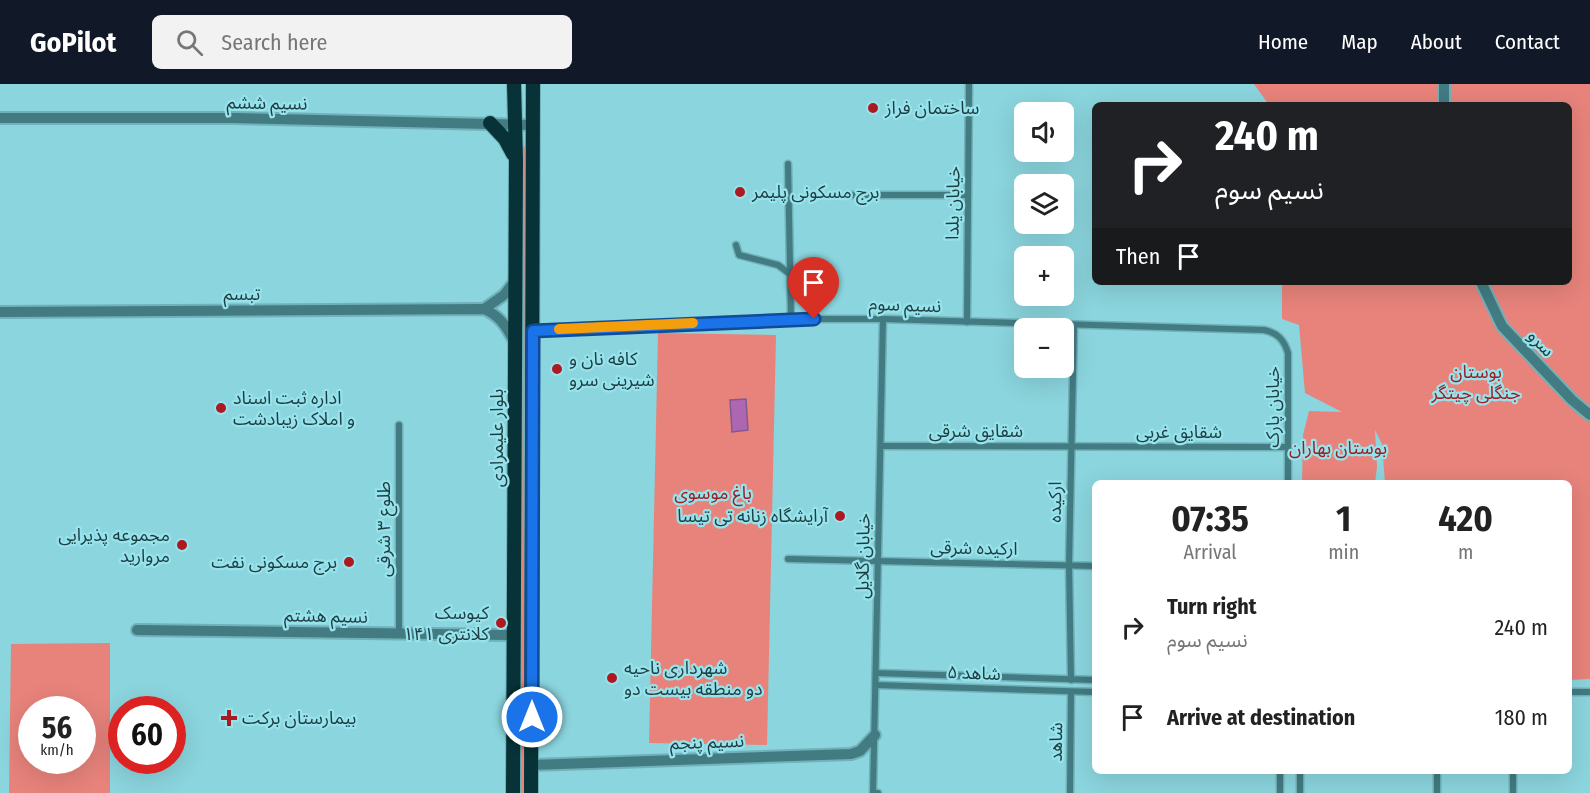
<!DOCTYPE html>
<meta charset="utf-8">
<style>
:root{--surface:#fff;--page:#f2f2f2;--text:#222;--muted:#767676;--accent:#111827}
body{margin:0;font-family:"Fira Sans Condensed","Noto Sans Arabic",sans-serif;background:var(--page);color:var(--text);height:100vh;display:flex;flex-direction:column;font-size:22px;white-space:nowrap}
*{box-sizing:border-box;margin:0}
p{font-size:20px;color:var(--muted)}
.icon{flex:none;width:33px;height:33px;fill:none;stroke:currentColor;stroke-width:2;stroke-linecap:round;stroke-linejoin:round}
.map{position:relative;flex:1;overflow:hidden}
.side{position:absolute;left:1092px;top:396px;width:480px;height:294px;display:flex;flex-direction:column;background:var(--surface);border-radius:9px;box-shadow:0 6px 24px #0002}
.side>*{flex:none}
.hud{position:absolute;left:1092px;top:18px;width:480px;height:183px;border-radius:9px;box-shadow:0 6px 24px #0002;background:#202124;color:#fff;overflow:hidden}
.controls{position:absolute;left:1014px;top:18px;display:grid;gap:12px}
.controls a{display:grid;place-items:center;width:60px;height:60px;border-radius:9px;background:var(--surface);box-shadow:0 6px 24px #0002;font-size:30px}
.speed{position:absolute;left:18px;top:612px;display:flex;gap:12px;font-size:30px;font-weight:700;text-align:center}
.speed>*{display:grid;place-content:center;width:78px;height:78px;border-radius:50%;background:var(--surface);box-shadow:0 6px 24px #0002;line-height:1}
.speed small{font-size:15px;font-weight:400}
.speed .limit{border:9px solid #d22;background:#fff;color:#111}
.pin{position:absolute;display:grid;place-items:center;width:51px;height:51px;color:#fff;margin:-62px -26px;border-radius:50% 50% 50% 0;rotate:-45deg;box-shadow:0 0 6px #0007}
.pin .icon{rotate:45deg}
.me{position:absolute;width:66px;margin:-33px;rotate:0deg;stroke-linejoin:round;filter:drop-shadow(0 0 4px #0008)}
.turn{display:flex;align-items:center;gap:21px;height:126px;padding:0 24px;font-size:27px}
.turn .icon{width:78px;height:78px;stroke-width:2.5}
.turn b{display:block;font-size:42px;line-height:51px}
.then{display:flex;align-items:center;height:57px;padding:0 24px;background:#0003;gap:12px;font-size:22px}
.eta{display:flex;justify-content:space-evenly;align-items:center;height:102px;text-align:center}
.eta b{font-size:36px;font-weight:700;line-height:42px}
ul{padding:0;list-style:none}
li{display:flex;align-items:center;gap:18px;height:90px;padding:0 24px}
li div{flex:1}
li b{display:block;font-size:22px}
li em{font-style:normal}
header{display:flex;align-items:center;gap:36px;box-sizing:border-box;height:84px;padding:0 30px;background:var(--accent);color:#fff}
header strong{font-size:28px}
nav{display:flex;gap:33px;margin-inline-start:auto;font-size:21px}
.search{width:420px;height:54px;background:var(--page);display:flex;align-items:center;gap:15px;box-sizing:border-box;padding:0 21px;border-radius:9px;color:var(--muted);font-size:22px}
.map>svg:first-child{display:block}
.green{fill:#e7837b;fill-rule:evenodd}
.water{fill:#ad66b1;stroke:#825a8f;stroke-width:1.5}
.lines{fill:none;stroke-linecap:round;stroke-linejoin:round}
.minor-casing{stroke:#71b1b8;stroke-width:9}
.tertiary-casing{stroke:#71b1b8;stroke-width:14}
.primary-casing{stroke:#71b1b8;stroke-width:16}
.minor{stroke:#427b82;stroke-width:6}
.tertiary{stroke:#427b82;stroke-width:10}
.primary{stroke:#073338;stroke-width:14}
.route-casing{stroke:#114b97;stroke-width:15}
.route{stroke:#1a73e8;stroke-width:10}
.slow{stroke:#f59e0b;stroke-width:10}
.poi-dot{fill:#ac1921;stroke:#97e3ec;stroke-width:2}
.labels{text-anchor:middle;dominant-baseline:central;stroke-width:4.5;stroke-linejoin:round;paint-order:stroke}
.street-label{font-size:18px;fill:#1e3d41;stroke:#97e3ec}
.poi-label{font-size:18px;fill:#1e3d41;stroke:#97e3ec;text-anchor:start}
.park-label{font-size:18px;fill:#9f1d22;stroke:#97e3ec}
</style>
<header>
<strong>GoPilot</strong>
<div class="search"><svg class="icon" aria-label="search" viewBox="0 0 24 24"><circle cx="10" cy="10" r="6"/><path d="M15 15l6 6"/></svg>Search here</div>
<nav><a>Home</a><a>Map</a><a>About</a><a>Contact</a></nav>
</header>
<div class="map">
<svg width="1590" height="709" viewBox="0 0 1590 709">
<rect width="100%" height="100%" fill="#8bd5de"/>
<g class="green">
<polygon points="1254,0 1590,0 1590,595 1569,596 1569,399 1385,399 1382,360 1375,346 1377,383 1375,399 1302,399 1303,351 1309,327 1342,328 1305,309 1299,241 1282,235 1282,198 1569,198 1569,21 1269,21"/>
<polygon points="527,62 523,709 518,709 522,63"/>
<polygon points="658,249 776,251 767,661 649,659"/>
<path d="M110 559V709H9L11 560ZM32 626H82V676H32Z"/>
</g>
<polygon class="water" points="746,315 748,346 732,348 730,316"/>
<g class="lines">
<g class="minor-casing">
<g id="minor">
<polyline points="788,80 791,235"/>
<polyline points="850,111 968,111"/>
<polyline points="736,161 739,171 778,181 790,190"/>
<polyline points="967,238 969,0"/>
<path d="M533 247 791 235H883L1264 246C1278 249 1284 256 1288 269V399"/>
<polyline points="881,362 1288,363"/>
<polyline points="788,475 1095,482"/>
<polyline points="399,550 399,341"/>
<polyline points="876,589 1095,596"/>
<polyline points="1071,596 1069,481 1074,241"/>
<polyline points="876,601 1095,608"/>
<polyline points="1569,608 1590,608"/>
<polyline points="1300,687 1300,709"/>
<polyline points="1437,687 1437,709"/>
<polyline points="1513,687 1513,709"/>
<polyline points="878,709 873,709 883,235"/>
<polyline points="1070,709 1071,608"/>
<polyline points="1280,709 1280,687"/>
</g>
</g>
<g class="tertiary-casing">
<g id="tertiary">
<polyline points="1444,21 1444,0"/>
<polyline points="0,34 233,34 533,41"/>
<polyline points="1481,198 1502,242 1572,316 1590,331"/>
<polyline points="484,225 504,211 515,197"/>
<path d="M0 228 484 225C500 232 506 242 514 257"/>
<polyline points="137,546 515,551"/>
<polyline points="532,681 851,670 860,667 875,651"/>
</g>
</g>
<g class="primary-casing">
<g id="primary">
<polyline points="490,39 505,55 513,70"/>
<polyline points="513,709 516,76 514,0"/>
<polyline points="531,709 533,0"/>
</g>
</g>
<use href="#minor" class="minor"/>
<use href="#tertiary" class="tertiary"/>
<use href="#primary" class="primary"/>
</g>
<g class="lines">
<g class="route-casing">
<polyline id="route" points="532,633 533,247 814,235"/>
</g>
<use href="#route" class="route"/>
<polyline class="slow" points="559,245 693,239"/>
</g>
<g class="poi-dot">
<circle cx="873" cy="24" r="6"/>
<circle cx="740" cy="108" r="6"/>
<circle cx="557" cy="285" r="6"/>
<circle cx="221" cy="324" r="6"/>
<circle cx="840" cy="432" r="6"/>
<circle cx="182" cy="461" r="6"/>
<circle cx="349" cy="478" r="6"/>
<circle cx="501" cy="539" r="6"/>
<circle cx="612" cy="594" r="6"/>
<path d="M226 625h6v6h6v6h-6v6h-6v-6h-6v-6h6z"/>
</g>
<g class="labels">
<g class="street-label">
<text transform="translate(267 19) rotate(1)">نسیم ششم</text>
<text transform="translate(953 119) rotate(-89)">خیابان یلدا</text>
<text x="242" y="210">تبسم</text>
<text transform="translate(905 221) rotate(2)">نسیم سوم</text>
<text transform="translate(1541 259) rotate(47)">سرو</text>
<text transform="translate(1273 323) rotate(-90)">خیابان پارک</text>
<text x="976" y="347">شقایق شرقی</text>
<text x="1179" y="348">شقایق غربی</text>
<text transform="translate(497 354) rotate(-90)">بلوار علیمرادی</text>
<text transform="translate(1055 418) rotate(-89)">ارکیده</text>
<text transform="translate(384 445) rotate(-90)">طلوع ۳ شرقی</text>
<text transform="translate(974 464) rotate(1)">ارکیده شرقی</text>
<text transform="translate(863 472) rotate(-89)">خیابان گلایل</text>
<text transform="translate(326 532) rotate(1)">نسیم هشتم</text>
<text transform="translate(974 589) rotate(2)">شاهد ۵</text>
<text transform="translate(707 658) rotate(-2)">نسیم پنجم</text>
<text transform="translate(1056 658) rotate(-89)">شاهد</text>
</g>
<g class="poi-label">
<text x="885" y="24">ساختمان فراز</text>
<text x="752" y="108">برج مسکونی پلیمر</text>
<text x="569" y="275">کافه نان و<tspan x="569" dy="21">شیرینی سرو</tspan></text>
<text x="233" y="314">اداره ثبت اسناد<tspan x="233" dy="21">و املاک زیبادشت</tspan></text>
<text x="828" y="432" text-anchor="end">آرایشگاه زنانه تی تیسا</text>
<text x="170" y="451" text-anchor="end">مجموعه پذیرایی<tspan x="170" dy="21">مروارید</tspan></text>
<text x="337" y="478" text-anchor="end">برج مسکونی نفت</text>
<text x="489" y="529" text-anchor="end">کیوسک<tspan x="489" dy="21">کلانتری ۱۴۱</tspan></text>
<text x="624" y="584">شهرداری ناحیه<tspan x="624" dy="21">دو منطقه بیست دو</tspan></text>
<text x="242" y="634">بیمارستان برکت</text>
</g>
<g class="park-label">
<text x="1476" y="288">بوستان<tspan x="1476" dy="21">جنگلی چیتگر</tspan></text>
<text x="1338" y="364">بوستان بهاران</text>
<text x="713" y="409">باغ موسوی</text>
</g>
</g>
</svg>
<div class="controls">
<a><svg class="icon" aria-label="sound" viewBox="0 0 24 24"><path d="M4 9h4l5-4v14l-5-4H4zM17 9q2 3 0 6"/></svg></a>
<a><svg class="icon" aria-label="layers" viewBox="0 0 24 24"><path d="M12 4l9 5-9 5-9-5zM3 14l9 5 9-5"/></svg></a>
<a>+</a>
<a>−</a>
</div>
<div class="speed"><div>56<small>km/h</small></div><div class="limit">60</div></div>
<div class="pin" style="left:814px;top:235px;background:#d93025"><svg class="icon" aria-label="arrive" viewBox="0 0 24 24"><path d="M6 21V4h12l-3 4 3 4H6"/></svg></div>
<svg class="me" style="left:532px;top:633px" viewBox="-20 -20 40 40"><circle r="17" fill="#1a73e8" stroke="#fff" stroke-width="3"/><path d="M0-11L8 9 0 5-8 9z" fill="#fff"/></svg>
<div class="hud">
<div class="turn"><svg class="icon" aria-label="right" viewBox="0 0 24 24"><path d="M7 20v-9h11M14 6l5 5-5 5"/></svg><div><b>240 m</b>نسیم سوم</div></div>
<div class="then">Then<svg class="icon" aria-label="arrive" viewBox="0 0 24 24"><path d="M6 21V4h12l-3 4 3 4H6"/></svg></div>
</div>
<section class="side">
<div class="eta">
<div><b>07:35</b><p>Arrival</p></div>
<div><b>1</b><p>min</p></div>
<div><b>420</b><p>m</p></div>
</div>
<ul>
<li><svg class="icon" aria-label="right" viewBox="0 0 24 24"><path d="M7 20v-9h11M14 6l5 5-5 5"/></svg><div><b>Turn right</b><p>نسیم سوم</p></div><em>240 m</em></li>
<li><svg class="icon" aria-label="arrive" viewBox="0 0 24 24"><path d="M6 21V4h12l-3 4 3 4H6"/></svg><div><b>Arrive at destination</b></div><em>180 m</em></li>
</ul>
</section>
</div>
